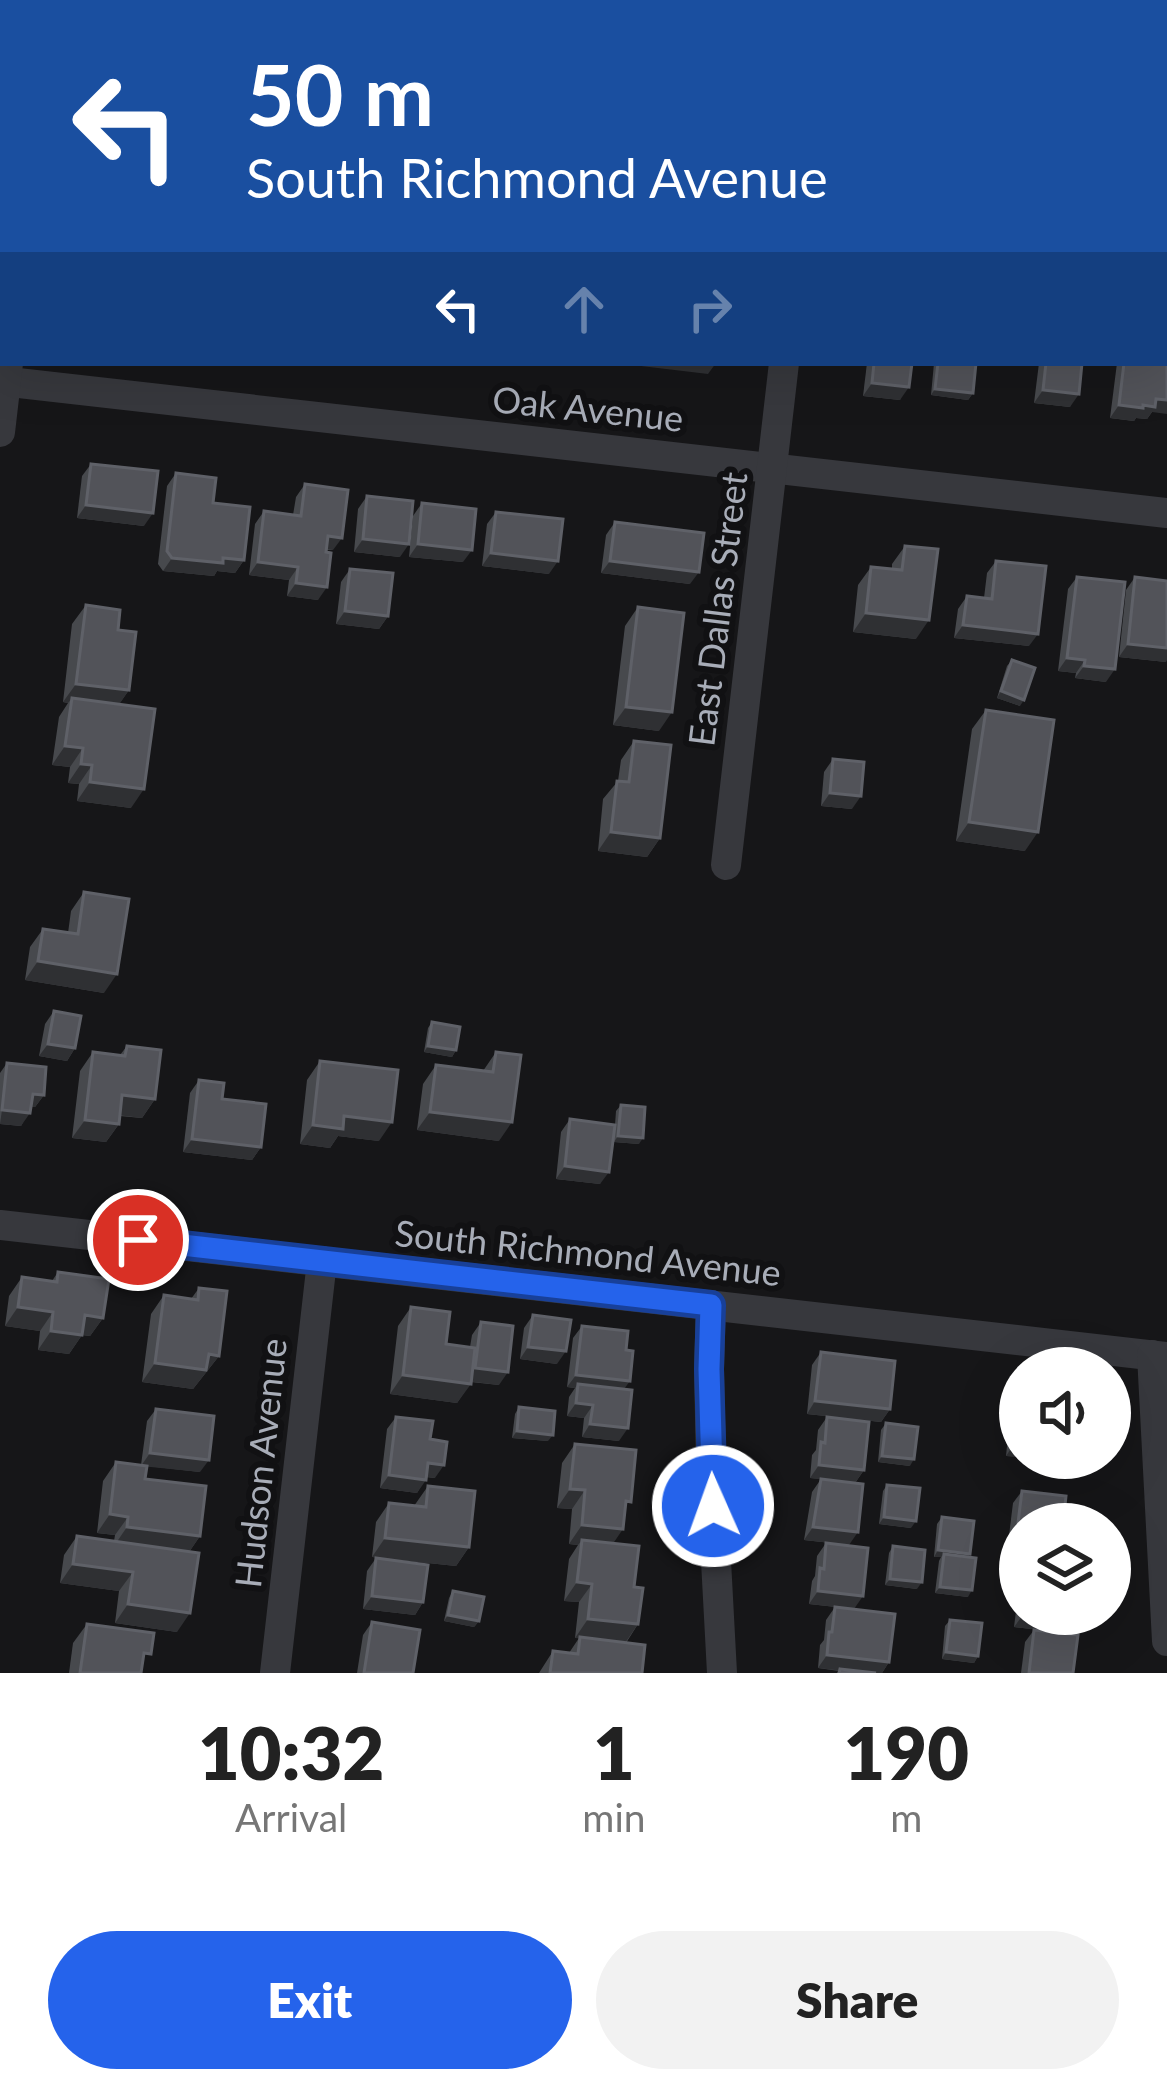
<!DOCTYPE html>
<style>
:root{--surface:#fff;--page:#f2f2f2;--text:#222;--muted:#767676;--accent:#2563eb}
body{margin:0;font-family:Lato,sans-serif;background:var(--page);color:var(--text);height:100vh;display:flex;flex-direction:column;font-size:45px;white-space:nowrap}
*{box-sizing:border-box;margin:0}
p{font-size:39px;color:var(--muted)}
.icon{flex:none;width:66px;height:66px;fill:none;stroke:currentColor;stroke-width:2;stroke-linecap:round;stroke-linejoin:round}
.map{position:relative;height:1673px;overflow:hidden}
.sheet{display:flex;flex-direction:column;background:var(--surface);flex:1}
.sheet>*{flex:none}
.hud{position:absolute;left:0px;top:0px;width:1167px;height:366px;box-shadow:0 12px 48px #0002;background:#1a4fa0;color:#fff;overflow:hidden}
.tools{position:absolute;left:999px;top:1347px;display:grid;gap:24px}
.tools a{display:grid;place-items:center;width:132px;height:132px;border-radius:50%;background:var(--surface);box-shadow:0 12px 48px #0002;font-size:60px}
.pin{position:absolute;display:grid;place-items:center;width:102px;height:102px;color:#fff;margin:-51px;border:6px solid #fff;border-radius:50%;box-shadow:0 3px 12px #0007}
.me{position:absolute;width:132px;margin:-66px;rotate:358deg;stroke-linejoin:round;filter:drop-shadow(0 0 9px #0008)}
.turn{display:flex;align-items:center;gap:42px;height:252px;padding:0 48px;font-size:54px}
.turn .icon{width:156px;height:156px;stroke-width:2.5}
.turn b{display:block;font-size:84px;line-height:102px}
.lanes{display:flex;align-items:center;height:114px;padding:0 48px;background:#0003;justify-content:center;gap:60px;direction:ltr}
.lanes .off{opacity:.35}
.eta{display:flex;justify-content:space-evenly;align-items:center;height:204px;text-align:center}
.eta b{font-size:72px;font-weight:800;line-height:84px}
.cta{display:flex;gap:24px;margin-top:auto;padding:24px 48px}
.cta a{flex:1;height:138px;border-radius:72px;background:var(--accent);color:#fff;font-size:48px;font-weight:800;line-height:138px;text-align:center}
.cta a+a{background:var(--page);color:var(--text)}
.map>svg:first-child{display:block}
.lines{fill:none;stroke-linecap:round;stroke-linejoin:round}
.minor{stroke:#37383d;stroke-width:30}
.wall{fill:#47494d}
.shaded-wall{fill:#2f3033}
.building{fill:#525359;stroke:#5f6168;stroke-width:3}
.route-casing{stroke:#184099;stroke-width:30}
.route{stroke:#2563eb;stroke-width:21}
.labels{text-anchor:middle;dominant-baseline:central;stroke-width:12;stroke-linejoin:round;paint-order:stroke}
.street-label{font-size:36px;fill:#a8adb8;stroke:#111113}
</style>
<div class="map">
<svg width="1167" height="1673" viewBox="0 0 1167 1673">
<rect width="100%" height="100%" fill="#161618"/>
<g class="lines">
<g class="minor">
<polyline points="48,3 48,0"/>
<polyline points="825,3 825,0"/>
<polyline points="0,381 1167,513"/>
<polyline points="0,432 8,363"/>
<polyline points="726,865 784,363"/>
<polyline points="0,1225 1167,1357"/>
<polyline points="711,1305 709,1369 711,1467 722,1673"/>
<polyline points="1152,1355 1167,1641"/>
<polyline points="275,1673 322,1261"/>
</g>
</g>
<g class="wall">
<polygon points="867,363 912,363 900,400 863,396"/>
<polygon points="934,363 976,363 973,393 968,400 931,395"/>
<polygon points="1039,363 1082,363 1070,407 1034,403"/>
<polygon points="1117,363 1164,363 1152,412 1147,419 1136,418 1134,421 1110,418"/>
<polygon points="91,464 144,526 77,518 82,476"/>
<polygon points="176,473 213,503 244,560 235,573 217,571 214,576 163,571 158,564 167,486"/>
<polygon points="305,484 333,550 327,550 318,600 287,596 289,580 249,575 255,524 264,511 293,515 296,497"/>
<polygon points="367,496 400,557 354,552 358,509"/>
<polygon points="422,503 463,562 409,557 413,516"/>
<polygon points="496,512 549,574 482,566 487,524"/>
<polygon points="615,522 690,584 601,573 606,535"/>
<polygon points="905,546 916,639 853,632 858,585 871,567 892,569 892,564"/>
<polygon points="996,561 1029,646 954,638 958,609 967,596 984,598 987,573"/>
<polygon points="350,569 388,616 379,629 336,624 341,582"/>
<polygon points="1077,577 1106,682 1075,678 1076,673 1058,671 1068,589"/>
<polygon points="1135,577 1167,581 1166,662 1119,657 1126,590"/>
<polygon points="86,605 118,630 129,690 119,704 131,808 77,801 79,784 68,783 70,767 52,765 59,717 68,703 63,702 72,624"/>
<polygon points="638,607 659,731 613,725 625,626"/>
<polygon points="1012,660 1020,706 997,698 1007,666"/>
<polygon points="986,710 1025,851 956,841 972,729"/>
<polygon points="634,741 660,838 647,857 598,851 603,799 618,781 621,760"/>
<polygon points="833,759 852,809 821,806 824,772"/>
<polygon points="84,892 104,993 25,980 30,947 43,929 68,933 71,911"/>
<polygon points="54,1011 75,1048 67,1061 39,1056 45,1024"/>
<polygon points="432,1022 456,1050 452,1057 424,1052 428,1028"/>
<polygon points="127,1046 155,1099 142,1118 120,1116 119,1124 106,1142 72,1138 80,1071 93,1052 120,1055"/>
<polygon points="496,1052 499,1141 417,1130 423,1084 436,1065 483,1071"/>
<polygon points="320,1061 379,1141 338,1136 330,1148 300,1144 307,1080"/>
<polygon points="7,1063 44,1095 35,1107 31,1107 21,1126 0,1124 0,1073"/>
<polygon points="199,1080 222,1099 261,1147 252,1160 183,1152 190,1093"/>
<polygon points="621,1105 639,1144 614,1142 600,1184 556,1179 561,1132 570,1119 615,1125 616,1111"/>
<polygon points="58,1272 103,1318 90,1336 82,1335 69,1354 38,1350 40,1331 5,1326 9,1296 22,1277 52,1281"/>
<polygon points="199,1288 219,1356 193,1389 142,1382 151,1314 164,1295 191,1299"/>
<polygon points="411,1307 446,1344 470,1347 472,1335 481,1322 499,1385 471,1382 457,1403 390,1394 398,1326"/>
<polygon points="533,1315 557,1364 520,1359 524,1328"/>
<polygon points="582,1326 626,1350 619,1441 582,1437 584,1418 567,1416 569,1397 575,1388 567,1387 573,1338"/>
<polygon points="821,1352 890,1409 881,1422 807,1414 812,1365"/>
<polygon points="1020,1395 1020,1457 1006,1456 1011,1407"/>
<polygon points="519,1407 548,1441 512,1438 515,1414"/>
<polygon points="156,1409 200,1472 147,1466 145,1479 200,1536 189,1552 177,1632 115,1623 119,1591 60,1583 64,1555 77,1536 114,1541 115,1535 97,1533 103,1481 116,1462 141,1465 147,1421"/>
<polygon points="396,1417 430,1439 435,1478 426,1477 417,1493 380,1488 387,1429"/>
<polygon points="827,1417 864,1470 855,1483 849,1545 804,1540 812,1492 821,1479 810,1478 812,1455 816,1450 818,1430"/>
<polygon points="886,1423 910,1466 878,1462 881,1430"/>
<polygon points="575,1444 625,1510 613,1543 634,1587 638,1624 626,1643 642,1673 539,1673 553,1651 569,1653 579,1638 575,1638 579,1602 564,1601 569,1559 578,1545 569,1544 572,1509 557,1508 562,1463"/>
<polygon points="887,1485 911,1528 879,1524 883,1491"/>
<polygon points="428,1486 469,1547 456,1566 372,1557 376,1522 389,1503 414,1506"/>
<polygon points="1022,1491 1020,1553 1007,1552 1013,1503"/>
<polygon points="942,1517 968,1557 968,1597 935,1593 939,1561 941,1557 934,1557 937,1524"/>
<polygon points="826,1543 854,1609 809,1604 812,1581 815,1576 817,1556"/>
<polygon points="893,1546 917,1589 885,1585 889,1553"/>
<polygon points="376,1558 423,1602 415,1615 363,1609 367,1571"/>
<polygon points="1020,1579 1020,1614 1068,1614 1058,1632 1014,1627"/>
<polygon points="453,1591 479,1621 474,1627 444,1621 449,1598"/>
<polygon points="835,1607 889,1662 882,1673 837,1673 839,1671 818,1668 820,1645 824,1640 826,1620"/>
<polygon points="950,1620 978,1656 974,1663 942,1659 945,1626"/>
<polygon points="372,1622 413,1673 357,1673 363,1635"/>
<polygon points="87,1624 142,1667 141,1673 69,1673 73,1643"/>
<polygon points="1034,1630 1073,1673 1021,1673 1025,1642"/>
</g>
<g class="shaded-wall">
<polygon points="965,0 998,1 996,3 963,3"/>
<polygon points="643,363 716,363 708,374 641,366"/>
<polygon points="872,383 909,387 900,400 863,396"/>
<polygon points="935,389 973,393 968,400 931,395"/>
<polygon points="1043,390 1079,394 1070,407 1034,403"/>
<polygon points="1156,399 1167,400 1167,414 1152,412 1147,419 1136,418 1134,421 1110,418 1119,405 1143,405"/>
<polygon points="86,505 153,513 144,526 77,518"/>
<polygon points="328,536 342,538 333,550 319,548"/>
<polygon points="363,539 409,544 400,557 354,552"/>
<polygon points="418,544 472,550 463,562 409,557"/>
<polygon points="491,553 558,561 549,574 482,566"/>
<polygon points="172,558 223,558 244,560 235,573 217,571 214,576 163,571"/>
<polygon points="610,561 699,572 690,584 601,573"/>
<polygon points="258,562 298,567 289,580 249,575"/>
<polygon points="296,583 327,587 318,600 287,596"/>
<polygon points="345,611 388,616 379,629 336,624"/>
<polygon points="866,613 929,620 916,639 853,632"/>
<polygon points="963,625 1038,634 1029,646 954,638"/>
<polygon points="1128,644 1167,648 1167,660 1166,662 1119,657"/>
<polygon points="1067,658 1085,660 1076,673 1058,671"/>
<polygon points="1084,666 1115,669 1106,682 1075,678"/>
<polygon points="76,684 129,690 116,709 72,698 68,703 63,702"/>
<polygon points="1001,691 1024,700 1020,706 997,698"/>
<polygon points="626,707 672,712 659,731 613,725"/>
<polygon points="65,746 83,748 70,767 52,765"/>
<polygon points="81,764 92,765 79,784 68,783"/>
<polygon points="90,782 144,789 131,808 77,801"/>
<polygon points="830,793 861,796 852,809 821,806"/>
<polygon points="969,822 1038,832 1025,851 956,841"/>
<polygon points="611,832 660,838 647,857 598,851"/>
<polygon points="38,961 117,974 104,993 25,980"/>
<polygon points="48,1044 75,1048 67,1061 39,1056"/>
<polygon points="428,1046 456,1050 452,1057 424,1052"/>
<polygon points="33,1094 44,1095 35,1107 24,1107"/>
<polygon points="122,1095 155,1099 142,1118 109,1114"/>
<polygon points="2,1110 30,1113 21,1126 0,1124"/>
<polygon points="430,1112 512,1122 499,1141 417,1130"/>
<polygon points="344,1116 392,1122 379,1141 338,1136 330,1148 300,1144 313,1125"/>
<polygon points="85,1120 119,1124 106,1142 72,1138"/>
<polygon points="618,1136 643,1138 639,1144 614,1142"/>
<polygon points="192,1139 261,1147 252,1160 183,1152"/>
<polygon points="565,1166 609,1172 600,1184 556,1179"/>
<polygon points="18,1307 53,1312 40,1331 5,1326"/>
<polygon points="85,1315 103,1318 90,1336 82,1335 69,1354 38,1350 51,1331"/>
<polygon points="528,1347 566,1351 557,1364 520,1359"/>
<polygon points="209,1354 219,1356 193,1389 142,1382 155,1363"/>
<polygon points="475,1368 508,1372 499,1385 466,1381"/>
<polygon points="403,1375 471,1384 457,1403 390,1394"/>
<polygon points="576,1375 630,1381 621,1393 578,1384 575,1388 567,1387"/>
<polygon points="815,1401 890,1409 881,1422 807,1414"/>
<polygon points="576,1403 593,1405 584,1418 567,1416"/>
<polygon points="590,1424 628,1428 619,1441 582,1437"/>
<polygon points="517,1431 553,1435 548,1441 512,1438"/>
<polygon points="1015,1443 1020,1443 1020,1457 1006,1456"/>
<polygon points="150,1453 209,1460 200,1472 141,1466"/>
<polygon points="882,1456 914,1459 910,1466 878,1462"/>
<polygon points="428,1463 444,1465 435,1478 419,1476"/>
<polygon points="819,1465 864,1470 855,1483 810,1478"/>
<polygon points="389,1475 426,1480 417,1493 380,1488"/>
<polygon points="570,1489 585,1490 572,1509 557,1508"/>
<polygon points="110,1514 128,1517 115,1535 97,1533"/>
<polygon points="884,1517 916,1521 911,1528 879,1524"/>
<polygon points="582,1525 623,1529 610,1548 582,1540 578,1545 569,1544"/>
<polygon points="127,1527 200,1536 187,1555 114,1546"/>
<polygon points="813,1527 858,1532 849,1545 804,1540"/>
<polygon points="385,1538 469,1547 456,1566 372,1557"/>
<polygon points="1016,1539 1020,1540 1020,1553 1007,1552"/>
<polygon points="938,1550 970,1554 966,1560 944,1554 941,1557 934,1557"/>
<polygon points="73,1564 133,1572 119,1591 60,1583"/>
<polygon points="890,1579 922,1582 917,1589 885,1585"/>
<polygon points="577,1582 592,1584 579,1602 564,1601"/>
<polygon points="940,1587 972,1590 968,1597 935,1593"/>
<polygon points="818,1591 863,1596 854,1609 809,1604"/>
<polygon points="372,1596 423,1602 415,1615 363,1609"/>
<polygon points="128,1604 190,1613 177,1632 115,1623"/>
<polygon points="448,1615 479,1621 474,1627 444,1621"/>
<polygon points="1023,1615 1067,1620 1058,1632 1014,1627"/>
<polygon points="588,1619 638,1624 625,1643 575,1638"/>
<polygon points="946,1652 978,1656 974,1663 942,1659"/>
<polygon points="827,1655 889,1662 882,1673 861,1673 818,1668"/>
</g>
<g class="building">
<polygon points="133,0 212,0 213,3 133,3"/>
<polygon points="611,0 642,0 641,3 610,3"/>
<polygon points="699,0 756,0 756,3 698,3"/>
<polygon points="915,0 952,0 952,3 914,3"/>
<polygon points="1164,339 1167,340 1167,400 1156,399 1155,407 1143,405 1143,408 1119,405 1124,363 1164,363"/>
<polygon points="874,363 912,363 909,387 872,383"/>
<polygon points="938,363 976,363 973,393 935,389"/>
<polygon points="1046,363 1082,363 1079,394 1043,390"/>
<polygon points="91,464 158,471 153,513 86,505"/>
<polygon points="176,473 216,478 213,503 250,507 244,560 223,558 223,563 172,558 167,551"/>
<polygon points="305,484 348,490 342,538 328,536 326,552 331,553 327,587 296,583 298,567 258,562 264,511 301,516"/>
<polygon points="367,496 413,501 409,544 363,539"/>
<polygon points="422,503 476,509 472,550 418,544"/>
<polygon points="496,512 563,519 558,561 491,553"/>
<polygon points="615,522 704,533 699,572 610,561"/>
<polygon points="905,546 938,549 929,620 866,613 871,567 902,570"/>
<polygon points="996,561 1046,566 1038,634 963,625 967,596 992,599"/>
<polygon points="350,569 393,573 388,616 345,611"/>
<polygon points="1077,577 1125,582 1115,669 1084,666 1085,660 1067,658"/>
<polygon points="1135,577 1167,581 1167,648 1128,644"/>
<polygon points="86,605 120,610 118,630 136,632 129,690 76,684"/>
<polygon points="638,607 684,613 672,712 626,707"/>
<polygon points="1012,660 1035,668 1024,700 1001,691"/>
<polygon points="72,698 155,709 144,789 90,782 92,765 81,764 83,748 65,746"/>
<polygon points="986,710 1054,720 1038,832 969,822"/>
<polygon points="634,741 671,745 660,838 611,832 617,781 629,782"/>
<polygon points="833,759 864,762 861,796 830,793"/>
<polygon points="84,892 129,899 117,974 38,961 43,929 78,934"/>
<polygon points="54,1011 81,1016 75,1048 48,1044"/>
<polygon points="432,1022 460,1027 456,1050 428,1046"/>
<polygon points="127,1046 161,1050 155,1099 122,1095 119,1124 85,1120 93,1052 125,1056"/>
<polygon points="496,1052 521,1055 512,1122 430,1112 436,1065 493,1072"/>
<polygon points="320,1061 398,1070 392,1122 344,1116 343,1129 313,1125"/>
<polygon points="7,1063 46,1067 44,1095 33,1094 30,1113 2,1110"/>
<polygon points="199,1080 224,1083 222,1099 266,1104 261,1147 192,1139"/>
<polygon points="621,1105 645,1107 643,1138 618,1136"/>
<polygon points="570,1119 615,1125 609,1172 565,1166"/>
<polygon points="58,1272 109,1279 103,1318 85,1315 82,1335 51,1331 53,1312 18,1307 22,1277 57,1282"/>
<polygon points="199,1288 227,1291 219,1356 209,1354 206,1370 155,1363 164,1295 198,1300"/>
<polygon points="411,1307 450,1312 446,1344 475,1348 471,1384 403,1375"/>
<polygon points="533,1315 571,1320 566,1351 528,1347"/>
<polygon points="481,1322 513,1326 508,1372 475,1368"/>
<polygon points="582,1326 628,1331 626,1350 633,1351 630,1381 576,1375"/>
<polygon points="821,1352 895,1361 890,1409 815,1401"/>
<polygon points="578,1384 632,1390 628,1428 590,1424 593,1405 576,1403"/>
<polygon points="1020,1398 1020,1443 1015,1443"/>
<polygon points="519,1407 555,1411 553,1435 517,1431"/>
<polygon points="156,1409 214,1416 209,1460 150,1453"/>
<polygon points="396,1417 433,1421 430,1439 447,1442 444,1465 428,1463 426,1480 389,1475"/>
<polygon points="827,1417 869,1422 864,1470 819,1465 821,1442 825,1443"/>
<polygon points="886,1423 918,1427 914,1459 882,1456"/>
<polygon points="575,1444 636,1450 631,1502 626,1501 623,1529 582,1525 585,1490 570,1489"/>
<polygon points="116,1462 147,1466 145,1479 206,1486 200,1536 127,1527 128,1517 110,1514"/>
<polygon points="821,1479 863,1484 858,1532 813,1527"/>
<polygon points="887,1485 920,1488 916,1521 884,1517"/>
<polygon points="428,1486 475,1491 469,1547 385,1538 389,1503 426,1507"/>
<polygon points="1022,1491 1066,1496 1063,1524 1020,1524 1020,1540 1016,1539"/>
<polygon points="942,1517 974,1521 970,1554 938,1550"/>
<polygon points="77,1536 199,1553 190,1613 128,1604 133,1572 73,1564"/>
<polygon points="582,1540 639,1546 634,1587 643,1588 638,1624 588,1619 592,1584 577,1582"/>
<polygon points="826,1543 868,1548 863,1596 818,1591 820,1568 824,1569"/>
<polygon points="893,1546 925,1550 922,1582 890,1579"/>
<polygon points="944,1554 976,1558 972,1590 940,1587"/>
<polygon points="376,1558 428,1565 423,1602 372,1596"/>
<polygon points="453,1591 484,1597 479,1621 448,1615"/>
<polygon points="835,1607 895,1614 889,1662 827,1655 829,1632 832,1632"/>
<polygon points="1023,1614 1068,1614 1067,1620"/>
<polygon points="950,1620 982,1623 978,1656 946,1652"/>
<polygon points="372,1622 420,1630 413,1673 364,1673"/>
<polygon points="87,1624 154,1633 151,1654 144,1653 141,1673 80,1673"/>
<polygon points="1034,1630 1078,1635 1073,1673 1029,1673"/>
<polygon points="580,1637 645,1645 642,1673 550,1673 553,1651 578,1654"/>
<polygon points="840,1669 876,1673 839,1673"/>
</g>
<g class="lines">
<g class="route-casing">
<polyline id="route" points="138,1240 711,1305 709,1369 713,1506"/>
</g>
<use href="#route" class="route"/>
</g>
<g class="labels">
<g class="street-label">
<text transform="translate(588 408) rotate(6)">Oak Avenue</text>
<text transform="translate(717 609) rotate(-83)">East Dallas Street</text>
<text transform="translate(588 1252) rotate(6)">South Richmond Avenue</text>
<text transform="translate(260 1463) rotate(-84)">Hudson Avenue</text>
</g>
</g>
</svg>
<div class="tools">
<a><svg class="icon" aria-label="sound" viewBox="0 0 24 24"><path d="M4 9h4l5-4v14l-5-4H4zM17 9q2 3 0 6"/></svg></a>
<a><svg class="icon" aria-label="layers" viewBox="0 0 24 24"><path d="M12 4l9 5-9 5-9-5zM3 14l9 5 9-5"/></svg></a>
</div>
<div class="pin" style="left:138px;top:1240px;background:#d93025"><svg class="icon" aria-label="arrive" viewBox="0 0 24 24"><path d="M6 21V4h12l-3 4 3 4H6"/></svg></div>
<svg class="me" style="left:713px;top:1506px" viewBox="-20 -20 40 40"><circle r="17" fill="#2563eb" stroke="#fff" stroke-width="3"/><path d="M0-11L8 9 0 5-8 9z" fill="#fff"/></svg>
<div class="hud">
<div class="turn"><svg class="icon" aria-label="left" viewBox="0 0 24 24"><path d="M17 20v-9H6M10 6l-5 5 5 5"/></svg><div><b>50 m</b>South Richmond Avenue</div></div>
<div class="lanes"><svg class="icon" aria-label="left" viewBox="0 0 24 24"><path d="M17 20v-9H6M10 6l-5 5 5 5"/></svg><svg class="icon off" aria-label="ahead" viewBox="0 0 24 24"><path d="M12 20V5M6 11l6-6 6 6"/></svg><svg class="icon off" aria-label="right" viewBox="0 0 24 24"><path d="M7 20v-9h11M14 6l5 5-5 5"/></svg></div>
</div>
</div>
<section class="sheet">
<div class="eta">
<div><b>10:32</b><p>Arrival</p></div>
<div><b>1</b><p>min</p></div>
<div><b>190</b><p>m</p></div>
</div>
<div class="cta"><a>Exit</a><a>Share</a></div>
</section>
